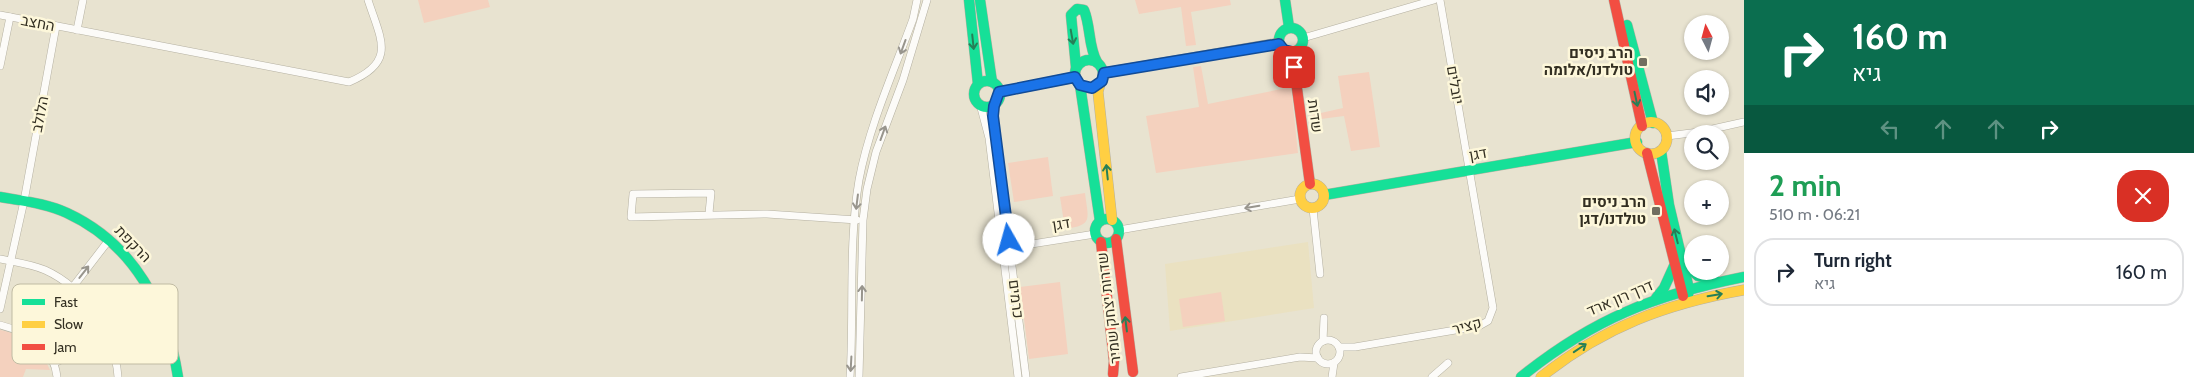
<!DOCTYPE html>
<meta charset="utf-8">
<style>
:root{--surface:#fff;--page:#f2f2f3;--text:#1f2937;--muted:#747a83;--line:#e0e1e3}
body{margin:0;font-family:Cabin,Heebo,sans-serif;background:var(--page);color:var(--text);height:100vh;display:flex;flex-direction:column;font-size:19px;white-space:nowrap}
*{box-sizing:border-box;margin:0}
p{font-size:16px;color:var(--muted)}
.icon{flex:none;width:28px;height:28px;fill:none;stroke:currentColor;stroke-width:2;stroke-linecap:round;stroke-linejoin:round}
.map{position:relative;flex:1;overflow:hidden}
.side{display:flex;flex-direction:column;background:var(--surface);width:450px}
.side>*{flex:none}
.guide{background:#0b6e4f;color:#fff;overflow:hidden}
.needle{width:32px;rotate:354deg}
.buttons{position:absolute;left:1684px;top:15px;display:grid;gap:10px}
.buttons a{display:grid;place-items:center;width:45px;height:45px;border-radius:50%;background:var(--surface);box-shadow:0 1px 4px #0004;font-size:25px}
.pin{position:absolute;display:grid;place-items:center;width:42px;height:42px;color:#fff;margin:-21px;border-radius:10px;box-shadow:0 2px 8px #0006}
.me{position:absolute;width:55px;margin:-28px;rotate:353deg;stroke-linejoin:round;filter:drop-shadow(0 0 4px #0008)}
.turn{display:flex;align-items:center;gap:18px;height:105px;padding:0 25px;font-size:22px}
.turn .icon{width:65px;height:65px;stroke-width:2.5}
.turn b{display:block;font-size:35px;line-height:42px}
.lanes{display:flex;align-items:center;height:48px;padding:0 25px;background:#0003;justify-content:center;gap:25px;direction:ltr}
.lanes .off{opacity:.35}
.round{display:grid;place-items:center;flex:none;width:52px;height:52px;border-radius:20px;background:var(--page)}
.overview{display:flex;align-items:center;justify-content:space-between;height:85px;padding:0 25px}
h1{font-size:30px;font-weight:700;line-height:38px;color:#1e9e55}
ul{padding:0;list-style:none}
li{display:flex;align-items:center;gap:15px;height:68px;margin:0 10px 8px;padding:0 15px;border:2px solid var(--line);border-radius:20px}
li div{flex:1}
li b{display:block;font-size:19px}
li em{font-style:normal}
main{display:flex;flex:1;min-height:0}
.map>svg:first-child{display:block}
.built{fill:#eae1c1}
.green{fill:#f4d1be}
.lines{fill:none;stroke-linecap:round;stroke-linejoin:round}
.street-casing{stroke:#b4b0a1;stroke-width:8}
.fast-casing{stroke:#b4b0a1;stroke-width:11}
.slow-casing{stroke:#b4b0a1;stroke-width:11}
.jam-casing{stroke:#b4b0a1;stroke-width:11}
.street{stroke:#fcfbf8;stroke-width:7}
.fast{stroke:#16e098;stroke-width:10}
.slow{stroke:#ffcf43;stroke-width:10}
.jam{stroke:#f24e42;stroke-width:10}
.oneway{stroke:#267f57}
.oneway2{stroke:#98958d}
.route-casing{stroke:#114b97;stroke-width:12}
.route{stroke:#1a73e8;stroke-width:9}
.poi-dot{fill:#726e5f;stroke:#fdf7da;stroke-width:2}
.labels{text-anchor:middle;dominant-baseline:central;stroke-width:5;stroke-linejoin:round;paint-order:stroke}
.street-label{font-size:15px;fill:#332f22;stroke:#fdf7da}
.poi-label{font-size:15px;font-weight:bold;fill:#332f22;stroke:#fdf7da;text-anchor:end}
.key{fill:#fdf7da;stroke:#c0bba3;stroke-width:1}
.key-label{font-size:14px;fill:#332f22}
</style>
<main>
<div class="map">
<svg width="1744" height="377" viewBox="0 0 1744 377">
<rect width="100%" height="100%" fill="#e8e3d0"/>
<polygon class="built" points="1308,242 1314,308 1170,331 1165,264"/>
<g class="green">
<polygon points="418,0 488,0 490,7 424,23"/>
<polygon points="1135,0 1230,0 1231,5 1191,12 1196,45 1186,46 1181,7 1139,14"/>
<polygon points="1201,66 1208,104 1291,87 1298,153 1156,173 1146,116 1199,107 1193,67"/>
<polygon points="1369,72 1380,147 1351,151 1344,116 1313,120 1312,115 1343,108 1338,76"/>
<polygon points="1048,157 1053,196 1014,202 1008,163"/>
<path d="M1085 193C1088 219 1094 225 1065 229L1060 197Z"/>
<polygon points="1060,282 1068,354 1029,359 1020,287"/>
<polygon points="1221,292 1225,321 1183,327 1179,299"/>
<path d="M0 330C23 334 41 348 50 370L26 369 23 377H0Z"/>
</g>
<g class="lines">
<g class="street-casing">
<g id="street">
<path d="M0 15 349 82C397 62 381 40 368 0"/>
<polyline points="77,30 83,0"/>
<polyline points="1303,38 1434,0"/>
<polyline points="0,66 10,17"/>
<polyline points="996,103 993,116 1026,377"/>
<polyline points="980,104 989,138 1018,377"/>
<polyline points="1667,136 1699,132 1744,122"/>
<polyline points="1313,209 1320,274"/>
<polyline points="709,213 711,193 633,194 631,217 767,214 857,220"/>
<polyline points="1119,230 1300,199"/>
<polyline points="1006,248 1095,234"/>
<path d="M0 259C15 262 31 264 45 270 85 288 115 334 118 377"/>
<polyline points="0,309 24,201 56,26"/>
<path d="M0 325C27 332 54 347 57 377"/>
<polyline points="30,336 72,288 109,240"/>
<circle cx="1328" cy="352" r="12"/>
<polyline points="1323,341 1324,318"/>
<polyline points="1339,347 1355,347 1479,326 1488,321 1493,308 1440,0"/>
<polyline points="54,363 164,315"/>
<path d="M850 377C854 312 848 245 859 180 869 126 894 71 913 19L917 0"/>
<polyline points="859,377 863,220 867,189 876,152 903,80 927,0"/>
<polyline points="1181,377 1300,357 1318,358"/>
<polyline points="1332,377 1334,363"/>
<polyline points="1432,377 1448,363"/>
</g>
</g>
<g class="fast-casing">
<g id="fast">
<polyline points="969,0 978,84"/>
<polyline points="980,0 992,82"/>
<polyline points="1285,0 1289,27"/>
<polyline points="1627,25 1653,123"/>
<circle cx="1291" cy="40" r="12"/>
<circle cx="1089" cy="74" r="14"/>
<path d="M1076 67 1071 15 1077 9 1084 10C1091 27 1088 46 1097 62"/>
<circle cx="987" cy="94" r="13"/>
<polyline points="1080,85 1100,221"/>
<polyline points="999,92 1075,77"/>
<polyline points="1661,151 1669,205 1689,289 1688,295"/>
<polyline points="1324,195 1637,142"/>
<path d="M0 197C22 201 46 203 67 213 134 244 167 307 178 377"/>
<circle cx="1107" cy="231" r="12"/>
<polyline points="1684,263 1698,276 1716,281"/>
<polyline points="1656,298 1664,288 1674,266"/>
<path d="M1521 377C1593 319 1654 295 1744 277"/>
</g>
</g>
<g class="slow-casing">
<g id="slow">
<polyline points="1104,73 1279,43"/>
<polyline points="1100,84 1098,92 1112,220"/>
<circle cx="1651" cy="138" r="16"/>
<circle cx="1312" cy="196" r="12"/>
<path d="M1541 377C1604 327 1665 304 1744 290"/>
</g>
</g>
<g class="jam-casing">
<g id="jam">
<polyline points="1614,0 1642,126"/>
<polyline points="1292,52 1310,184"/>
<polyline points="1647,153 1683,296"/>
<polyline points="1116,239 1133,372"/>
<polyline points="1101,242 1114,361 1113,374"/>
</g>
</g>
<use href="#street" class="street"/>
<use href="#fast" class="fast"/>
<use href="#slow" class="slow"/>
<use href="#jam" class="jam"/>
</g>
<defs><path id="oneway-shaft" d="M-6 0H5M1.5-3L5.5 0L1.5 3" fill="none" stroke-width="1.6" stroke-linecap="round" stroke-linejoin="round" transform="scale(1.25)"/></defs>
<g class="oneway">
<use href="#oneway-shaft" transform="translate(1072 37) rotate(80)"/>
<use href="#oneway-shaft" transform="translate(973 42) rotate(84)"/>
<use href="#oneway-shaft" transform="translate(1636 99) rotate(78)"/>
<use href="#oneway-shaft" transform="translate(1107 172) rotate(-96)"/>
<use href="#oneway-shaft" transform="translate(1676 236) rotate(-104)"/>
<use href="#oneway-shaft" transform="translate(1715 295) rotate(-9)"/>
<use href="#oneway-shaft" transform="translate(1126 324) rotate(-97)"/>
<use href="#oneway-shaft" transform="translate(1580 348) rotate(-34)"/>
</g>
<g class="oneway2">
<use href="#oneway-shaft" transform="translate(903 47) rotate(110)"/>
<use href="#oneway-shaft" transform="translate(883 133) rotate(-70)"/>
<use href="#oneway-shaft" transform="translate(857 202) rotate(97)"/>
<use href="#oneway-shaft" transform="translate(1252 207) rotate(170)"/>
<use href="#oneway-shaft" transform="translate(84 272) rotate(-52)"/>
<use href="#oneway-shaft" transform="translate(862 293) rotate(-89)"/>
<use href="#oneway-shaft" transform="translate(851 364) rotate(93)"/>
</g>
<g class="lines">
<g class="route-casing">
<polyline id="route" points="1009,240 993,116 994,106 999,92 1075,77 1080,85 1092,88 1102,81 1104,73 1279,44 1284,50 1292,52 1294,67"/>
</g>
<use href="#route" class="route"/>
</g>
<g class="poi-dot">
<rect x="1638" y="57" width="10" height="10" rx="2.5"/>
<rect x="1651" y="206" width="10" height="10" rx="2.5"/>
</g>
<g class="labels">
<g class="street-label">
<text transform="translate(38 23) rotate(11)">החצב</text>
<text transform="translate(1455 85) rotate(80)">יובלים</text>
<text transform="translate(40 114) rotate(-79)">הלולב</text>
<text transform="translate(1315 116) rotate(82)">שדות</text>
<text transform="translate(1478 154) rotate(-10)">דגן</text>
<text transform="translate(1061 224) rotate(-9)">דגן</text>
<text transform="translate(133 244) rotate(46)">הרקפת</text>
<text transform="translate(1620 298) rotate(-23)">דרך רון ארד</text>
<text transform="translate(1016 299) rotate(83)">כרמים</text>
<text transform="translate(1109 308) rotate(-97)">שדרות יצחק שמיר</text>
<text transform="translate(1467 326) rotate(-15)">קציר</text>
</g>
<g class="poi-label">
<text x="1633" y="53">הרב ניסים<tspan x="1633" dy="17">טולדנו/אלומה</tspan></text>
<text x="1646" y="202">הרב ניסים<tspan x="1646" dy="17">טולדנו/דגן</tspan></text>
</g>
</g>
<rect x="12" y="284" width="166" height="80" rx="8" class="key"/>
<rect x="22" y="299" width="23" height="6" fill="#16e098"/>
<rect x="22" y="321" width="23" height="7" fill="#ffcf43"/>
<rect x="22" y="344" width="23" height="6" fill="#f24e42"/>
<g class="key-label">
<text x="54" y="307">Fast</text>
<text x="54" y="329">Slow</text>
<text x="54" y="352">Jam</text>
</g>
</svg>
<div class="buttons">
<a><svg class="needle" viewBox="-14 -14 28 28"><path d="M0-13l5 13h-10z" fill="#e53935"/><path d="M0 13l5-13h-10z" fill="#747a83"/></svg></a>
<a><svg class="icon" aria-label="sound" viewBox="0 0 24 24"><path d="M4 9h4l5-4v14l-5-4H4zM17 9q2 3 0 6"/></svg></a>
<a><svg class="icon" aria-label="search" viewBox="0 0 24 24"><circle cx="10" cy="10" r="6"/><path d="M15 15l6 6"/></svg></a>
<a>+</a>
<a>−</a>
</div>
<div class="pin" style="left:1294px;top:67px;background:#d93025"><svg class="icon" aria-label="arrive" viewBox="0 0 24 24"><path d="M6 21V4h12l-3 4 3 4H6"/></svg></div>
<svg class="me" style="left:1009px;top:240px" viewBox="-20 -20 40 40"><circle r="19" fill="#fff"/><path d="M0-13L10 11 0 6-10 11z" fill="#1a73e8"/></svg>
</div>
<section class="side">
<div class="guide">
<div class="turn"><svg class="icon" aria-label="right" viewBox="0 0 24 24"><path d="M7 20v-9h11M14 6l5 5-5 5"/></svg><div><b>160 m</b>גיא</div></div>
<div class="lanes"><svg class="icon off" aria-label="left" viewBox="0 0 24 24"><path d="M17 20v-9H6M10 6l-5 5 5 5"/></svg><svg class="icon off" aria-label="ahead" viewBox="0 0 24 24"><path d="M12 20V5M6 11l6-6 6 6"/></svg><svg class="icon off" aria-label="ahead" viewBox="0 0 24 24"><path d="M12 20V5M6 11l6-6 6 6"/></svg><svg class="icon" aria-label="right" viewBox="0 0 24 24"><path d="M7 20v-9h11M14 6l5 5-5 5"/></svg></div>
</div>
<div class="overview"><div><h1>2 min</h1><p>510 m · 06:21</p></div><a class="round" style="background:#d93025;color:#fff"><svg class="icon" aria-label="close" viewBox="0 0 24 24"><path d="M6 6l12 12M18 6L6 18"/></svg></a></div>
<ul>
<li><svg class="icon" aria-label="right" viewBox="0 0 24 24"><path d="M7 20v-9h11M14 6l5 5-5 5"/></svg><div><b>Turn right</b><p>גיא</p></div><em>160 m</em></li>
</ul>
</section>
</main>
